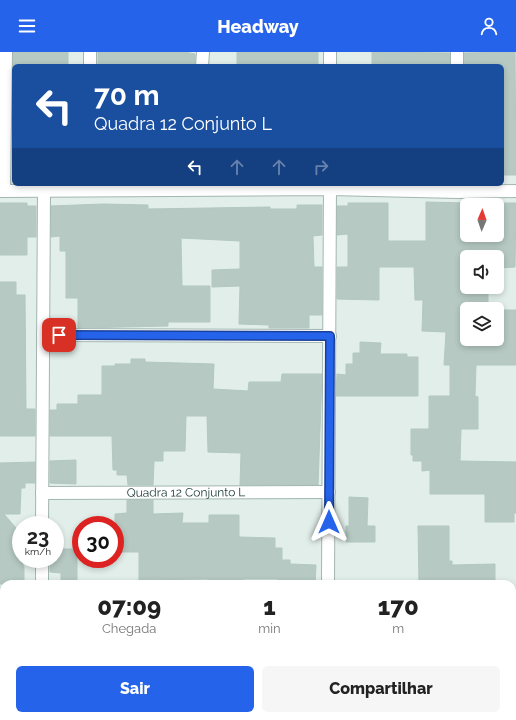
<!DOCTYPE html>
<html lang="pt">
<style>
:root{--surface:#fff;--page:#f6f6f6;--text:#222;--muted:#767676;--accent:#2563eb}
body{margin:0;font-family:Raleway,sans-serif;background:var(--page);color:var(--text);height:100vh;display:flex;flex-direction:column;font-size:15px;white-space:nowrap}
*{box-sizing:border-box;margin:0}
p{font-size:13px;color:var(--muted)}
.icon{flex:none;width:22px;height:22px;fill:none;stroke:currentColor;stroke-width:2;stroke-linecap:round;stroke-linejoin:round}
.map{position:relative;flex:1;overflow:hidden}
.details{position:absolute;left:0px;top:528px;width:516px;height:140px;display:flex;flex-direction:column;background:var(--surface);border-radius:12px 12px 0 0;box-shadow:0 2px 6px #0003}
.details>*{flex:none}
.banner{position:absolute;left:12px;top:12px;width:492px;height:122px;border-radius:6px;box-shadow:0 2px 6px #0003;background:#1a4fa0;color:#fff;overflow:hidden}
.needle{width:26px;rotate:2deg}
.tools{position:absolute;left:460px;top:146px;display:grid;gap:8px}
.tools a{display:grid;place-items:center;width:44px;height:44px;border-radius:6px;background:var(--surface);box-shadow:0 2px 6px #0003;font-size:20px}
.speed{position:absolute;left:12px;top:464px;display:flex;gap:8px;font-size:20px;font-weight:700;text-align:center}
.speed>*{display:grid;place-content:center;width:52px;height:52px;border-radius:50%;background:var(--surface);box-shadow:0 2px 6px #0003;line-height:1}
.speed small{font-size:10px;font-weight:400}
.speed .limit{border:6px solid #d22;background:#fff;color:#111}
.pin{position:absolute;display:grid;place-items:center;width:34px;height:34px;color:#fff;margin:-17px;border-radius:8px;box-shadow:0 2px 6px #0006}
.me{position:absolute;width:44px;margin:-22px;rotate:0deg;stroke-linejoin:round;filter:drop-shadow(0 0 3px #0008)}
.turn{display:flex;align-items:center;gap:14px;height:84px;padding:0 16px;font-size:18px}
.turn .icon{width:52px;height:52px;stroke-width:2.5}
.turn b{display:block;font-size:28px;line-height:34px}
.lanes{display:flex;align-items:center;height:38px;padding:0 16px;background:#0003;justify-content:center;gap:20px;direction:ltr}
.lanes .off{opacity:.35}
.eta{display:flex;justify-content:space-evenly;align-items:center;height:68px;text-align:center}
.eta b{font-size:24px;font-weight:800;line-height:28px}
.action{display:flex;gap:8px;margin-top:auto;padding:8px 16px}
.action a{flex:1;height:46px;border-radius:6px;background:var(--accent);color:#fff;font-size:16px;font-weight:800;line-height:46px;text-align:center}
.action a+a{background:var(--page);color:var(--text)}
header{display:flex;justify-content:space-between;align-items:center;height:52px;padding:0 16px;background:var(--accent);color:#fff;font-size:18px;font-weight:800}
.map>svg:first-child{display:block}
.building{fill:#b6c9c3;stroke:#b3c8c2}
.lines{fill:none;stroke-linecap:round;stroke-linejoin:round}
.minor-casing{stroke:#a3b6b1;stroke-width:14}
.minor{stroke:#fff;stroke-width:12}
.route-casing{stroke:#184099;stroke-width:10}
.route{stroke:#2563eb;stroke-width:7}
.labels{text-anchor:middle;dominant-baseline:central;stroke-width:3;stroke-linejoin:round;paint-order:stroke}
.street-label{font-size:12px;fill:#20403b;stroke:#f3f9f7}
</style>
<header><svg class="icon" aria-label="menu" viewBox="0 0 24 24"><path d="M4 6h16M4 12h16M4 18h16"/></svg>Headway<svg class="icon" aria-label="person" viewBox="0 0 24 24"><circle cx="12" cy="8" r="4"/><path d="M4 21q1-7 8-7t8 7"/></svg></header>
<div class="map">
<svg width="516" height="668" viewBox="0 0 516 668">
<rect width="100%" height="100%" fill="#e1eee9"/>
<g class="building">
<rect x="13" y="0" width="55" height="14"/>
<polygon points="98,0 185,0 195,2 195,14 98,14"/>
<rect x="237" y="0" width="81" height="14"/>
<polygon points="372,0 450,1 450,14 372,14"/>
<polygon points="515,0 516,123 502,123 502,14 464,14 464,1"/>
<polygon points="426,150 467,151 467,183 497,183 497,151 516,151 515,215 497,216 497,205 467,205 467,235 488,235 488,257 467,257 467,287 497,287 497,258 516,258 516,313 476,313 475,344 478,345 478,377 461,377 460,409 516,410 516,461 514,461 514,470 485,470 485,442 430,442 430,418 422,419 422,409 413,409 413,403 411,403 411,377 429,377 429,344 450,344 450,313 444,313 446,280 422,279 423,248 415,248 414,215 379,215 379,248 337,247 337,215 348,215 348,182 337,183 337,154 348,154 348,151 388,151 388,189 426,189"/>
<polygon points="0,151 27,151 27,154 36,154 36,185 27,185 27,203 0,203"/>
<polygon points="103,152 148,153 148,157 270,155 270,157 297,157 297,153 322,153 322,183 313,184 314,215 322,215 322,263 309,263 309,276 269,276 269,273 239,272 240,234 212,235 212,218 240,217 240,189 181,186 182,234 210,234 210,270 168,270 168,274 78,276 78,246 66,246 66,199 60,199 60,184 51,185 51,154"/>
<polygon points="0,230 16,230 16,243 25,243 26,357 35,357 35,384 0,384"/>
<polygon points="360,290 381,291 380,302 407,302 407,305 418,305 418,344 336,344 337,322 346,323 346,312 353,312 353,301 360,301"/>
<polygon points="131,307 145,307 145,310 214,312 213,337 248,339 249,330 281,330 282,322 322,322 318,433 240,433 241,401 208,400 207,364 186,364 185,399 163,399 163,409 154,409 153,433 128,433 127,423 117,423 117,418 113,418 112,384 50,384 50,358 57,358 57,352 78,352 78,343 102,343 102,314 115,314 115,312 131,312"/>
<polygon points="76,408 76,432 50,431 50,409"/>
<polygon points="35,410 35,431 25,431 25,436 21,436 20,462 4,462 21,482 21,507 23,507 23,514 24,514 24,532 0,532 0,411"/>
<polygon points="349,445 368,446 367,474 375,474 375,490 346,490 346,474 349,474"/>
<polygon points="127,448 153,448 153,462 183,461 182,471 209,471 209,463 239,463 239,485 275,486 275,496 282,496 282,508 290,508 290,512 316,513 315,532 278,532 278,527 243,527 243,532 208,532 208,527 139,528 139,500 115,500 115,462 127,461"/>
<polygon points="418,474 449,474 449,509 452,509 452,513 495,512 495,532 419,532"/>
<polygon points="55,497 77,497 77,528 61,528 61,521 50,520 50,507 55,507"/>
</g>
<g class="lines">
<g class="minor-casing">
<g id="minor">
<polyline points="330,0 330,14"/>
<polyline points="457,0 457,14"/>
<polyline points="90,14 90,0"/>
<polyline points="202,14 203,0"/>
<polyline points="0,139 330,137 458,140 516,139"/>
<polyline points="4,139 6,0"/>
<polyline points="43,283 330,284"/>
<path id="s1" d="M42 441 329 440"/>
<polyline points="42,473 44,138"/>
<polyline points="42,532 42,507"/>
<polyline points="328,532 330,132"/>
<polyline points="0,656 4,656"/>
<polyline points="41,664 41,668"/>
<polyline points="327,668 327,664"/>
</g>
</g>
<use href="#minor" class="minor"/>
</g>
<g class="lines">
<g class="route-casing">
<polyline id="route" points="59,283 330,284 329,470"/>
</g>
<use href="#route" class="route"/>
</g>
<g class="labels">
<g class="street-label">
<text stroke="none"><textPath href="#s1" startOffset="144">Quadra 12 Conjunto L</textPath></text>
</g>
</g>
</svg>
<div class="tools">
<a><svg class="needle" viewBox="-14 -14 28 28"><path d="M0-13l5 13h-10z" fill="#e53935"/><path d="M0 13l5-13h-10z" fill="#767676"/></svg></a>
<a><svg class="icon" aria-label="sound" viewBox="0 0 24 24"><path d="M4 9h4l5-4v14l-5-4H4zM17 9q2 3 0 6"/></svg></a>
<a><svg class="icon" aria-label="layers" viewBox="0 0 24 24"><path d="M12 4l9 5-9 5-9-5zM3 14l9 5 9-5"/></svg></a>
</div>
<div class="speed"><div>23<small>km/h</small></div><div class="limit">30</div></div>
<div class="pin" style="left:59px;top:283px;background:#d93025"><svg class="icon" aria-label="arrive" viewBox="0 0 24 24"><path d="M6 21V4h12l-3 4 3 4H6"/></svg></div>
<svg class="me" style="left:329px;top:470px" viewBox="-20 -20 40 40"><path d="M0-17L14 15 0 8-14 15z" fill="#2563eb" stroke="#fff" stroke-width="4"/></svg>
<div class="banner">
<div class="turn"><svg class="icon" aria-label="left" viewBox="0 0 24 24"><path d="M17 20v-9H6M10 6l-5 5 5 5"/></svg><div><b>70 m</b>Quadra 12 Conjunto L</div></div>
<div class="lanes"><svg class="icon" aria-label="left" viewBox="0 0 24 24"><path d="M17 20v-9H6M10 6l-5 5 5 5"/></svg><svg class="icon off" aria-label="ahead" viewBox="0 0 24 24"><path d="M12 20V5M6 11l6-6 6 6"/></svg><svg class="icon off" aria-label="ahead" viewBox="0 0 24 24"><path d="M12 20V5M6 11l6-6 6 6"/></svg><svg class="icon off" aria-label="right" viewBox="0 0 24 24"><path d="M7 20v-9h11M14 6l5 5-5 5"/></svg></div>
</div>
<section class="details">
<div class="eta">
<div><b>07:09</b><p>Chegada</p></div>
<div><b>1</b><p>min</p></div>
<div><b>170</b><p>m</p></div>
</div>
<div class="action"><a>Sair</a><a>Compartilhar</a></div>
</section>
</div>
